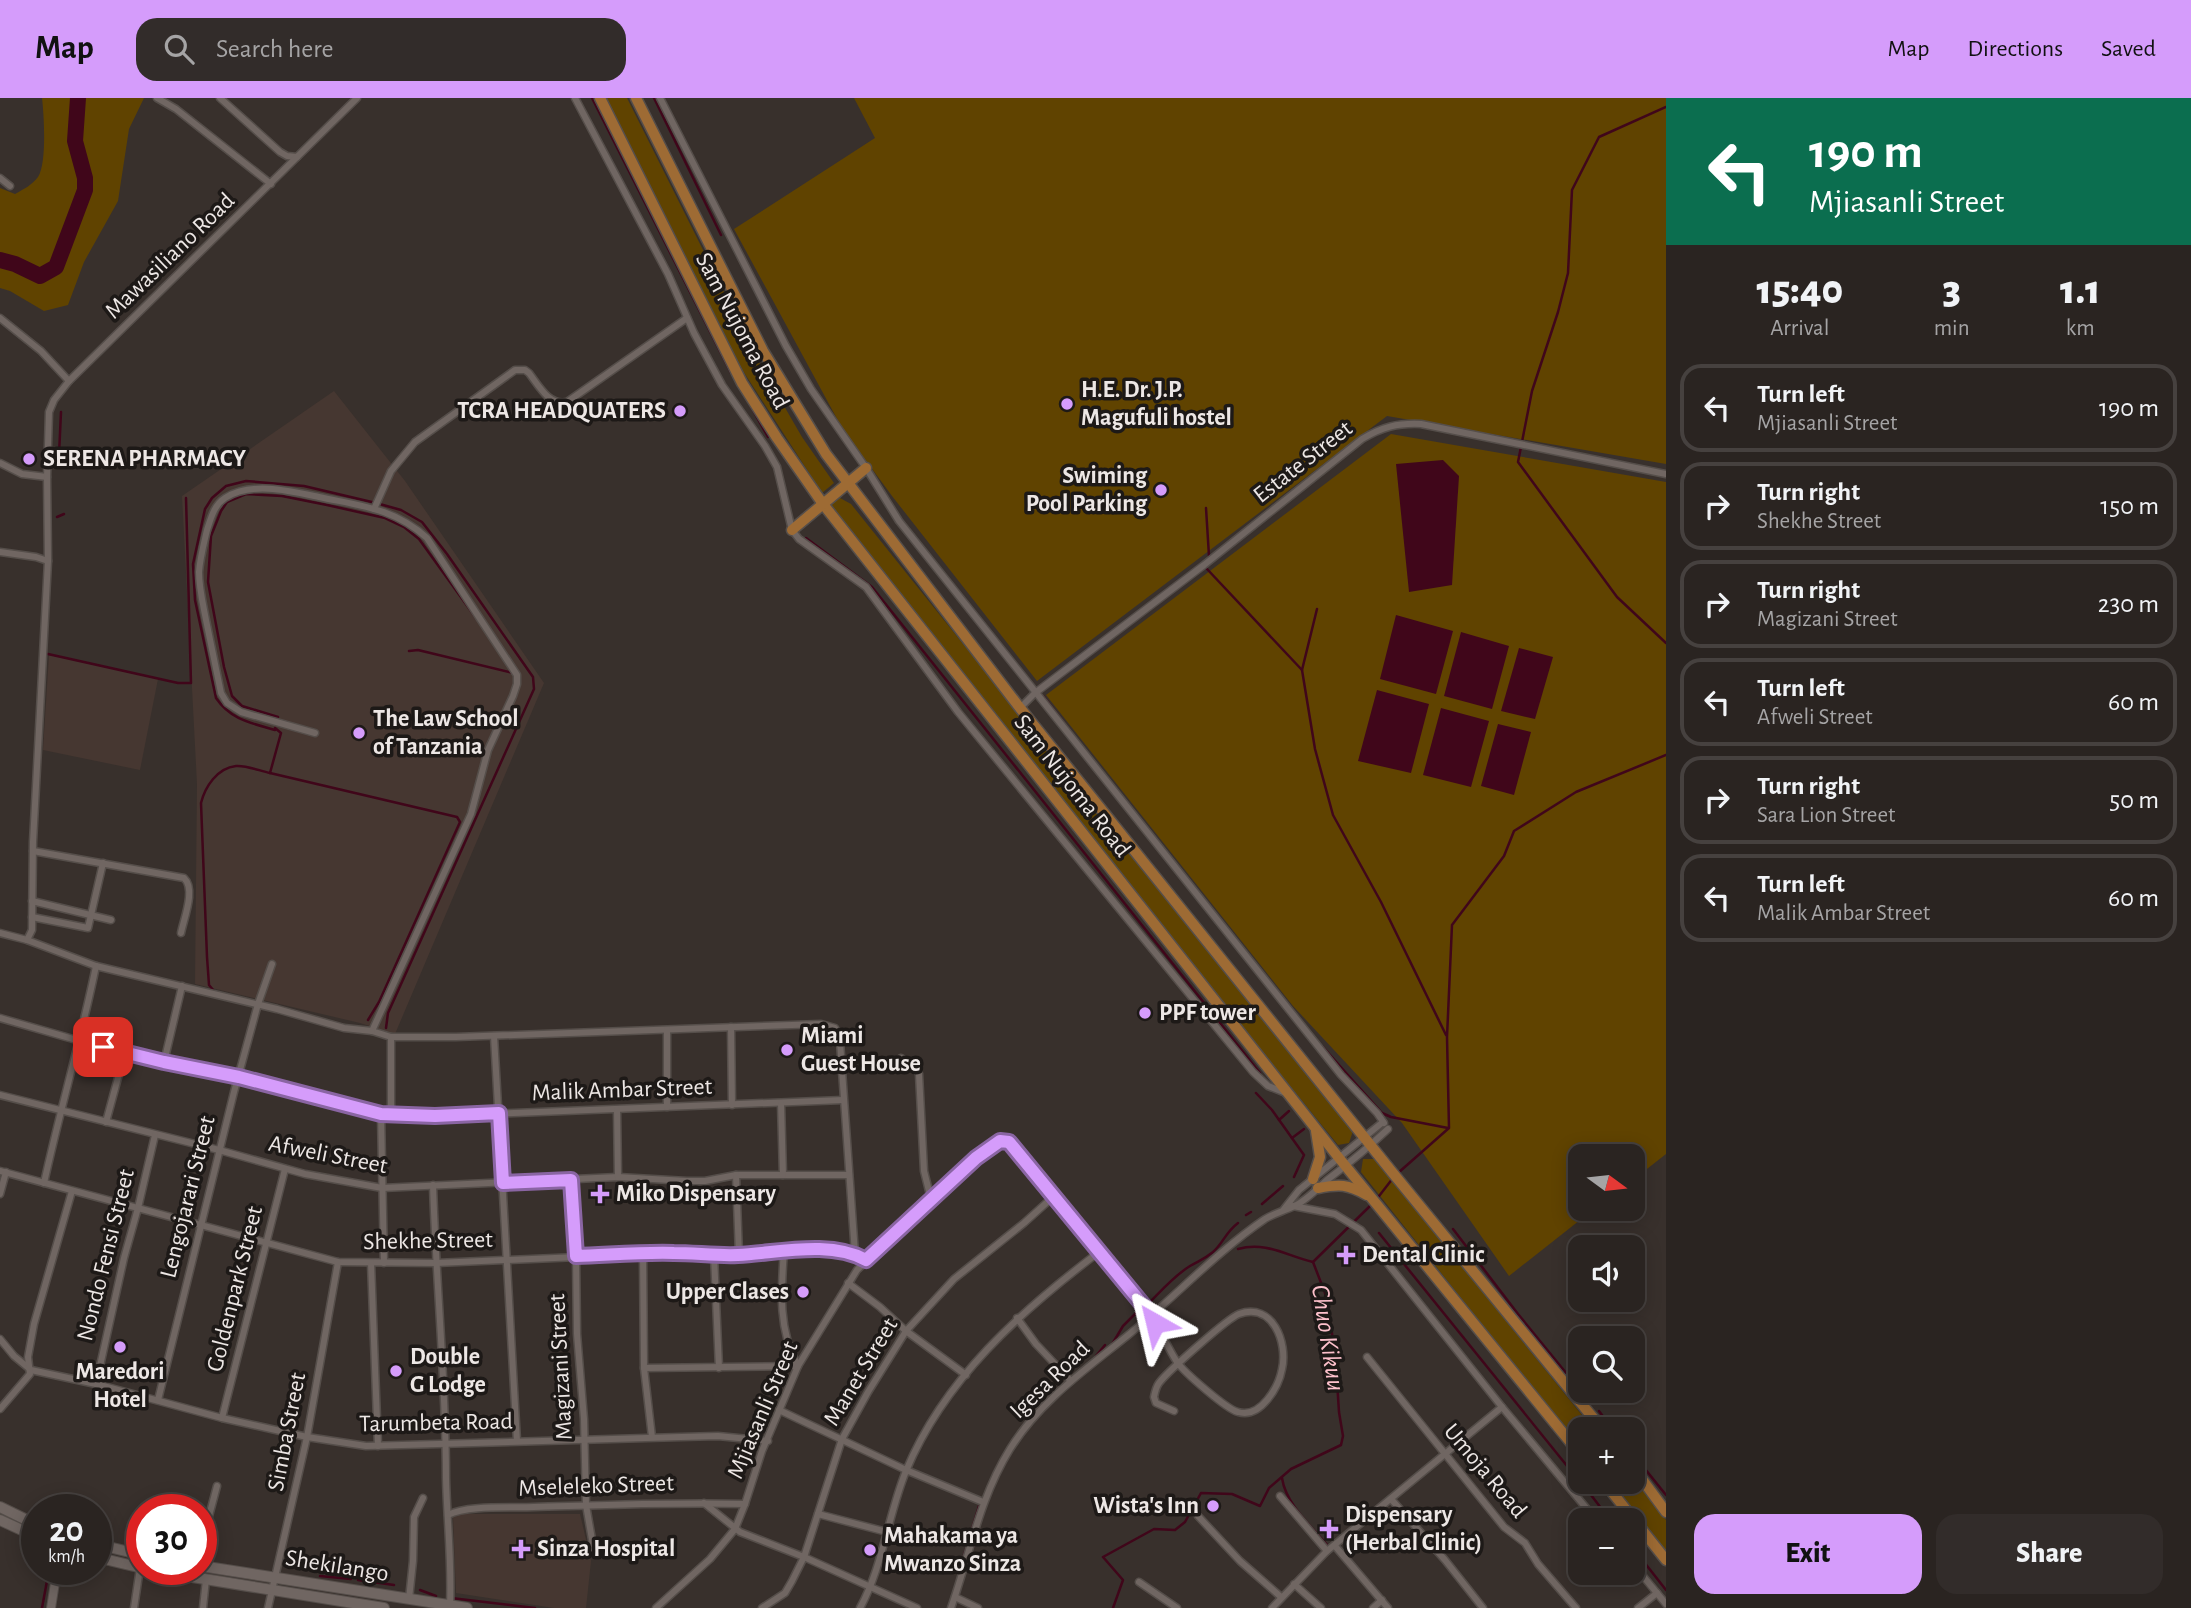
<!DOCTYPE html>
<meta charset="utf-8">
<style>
:root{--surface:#2a2421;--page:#322c2a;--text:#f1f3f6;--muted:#a5a4a5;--line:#46413f;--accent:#d59cfb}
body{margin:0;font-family:"Alegreya Sans",sans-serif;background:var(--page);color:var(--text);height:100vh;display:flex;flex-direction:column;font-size:26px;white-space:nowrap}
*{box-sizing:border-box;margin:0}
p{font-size:23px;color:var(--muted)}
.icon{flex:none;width:38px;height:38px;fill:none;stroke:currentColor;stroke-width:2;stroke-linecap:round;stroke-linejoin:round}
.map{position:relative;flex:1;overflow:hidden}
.details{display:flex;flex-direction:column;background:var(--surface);width:525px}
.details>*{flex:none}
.guide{background:#0b6e4f;color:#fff;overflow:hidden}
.needle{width:46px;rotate:105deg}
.tools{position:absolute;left:1568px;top:1046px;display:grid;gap:14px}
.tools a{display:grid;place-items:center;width:77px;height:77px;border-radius:14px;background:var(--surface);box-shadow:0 4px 18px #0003,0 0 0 2px var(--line);font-size:35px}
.speed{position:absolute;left:21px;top:1396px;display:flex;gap:14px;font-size:35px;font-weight:700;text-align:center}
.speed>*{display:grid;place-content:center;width:91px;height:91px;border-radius:50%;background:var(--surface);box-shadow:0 4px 18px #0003,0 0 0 2px var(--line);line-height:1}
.speed small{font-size:18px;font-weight:400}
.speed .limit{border:10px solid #d22;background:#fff;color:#111}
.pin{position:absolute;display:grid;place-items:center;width:60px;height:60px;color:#fff;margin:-30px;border-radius:14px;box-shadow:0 4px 10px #0006}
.me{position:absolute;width:77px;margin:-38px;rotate:323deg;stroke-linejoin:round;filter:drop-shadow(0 0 5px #0008)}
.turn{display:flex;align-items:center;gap:24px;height:147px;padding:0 28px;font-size:32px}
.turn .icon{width:91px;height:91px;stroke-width:2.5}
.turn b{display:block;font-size:49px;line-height:60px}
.eta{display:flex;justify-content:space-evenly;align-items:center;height:119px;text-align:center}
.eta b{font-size:42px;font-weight:800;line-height:49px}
.cta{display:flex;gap:14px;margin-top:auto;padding:14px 28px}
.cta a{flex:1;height:80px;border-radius:21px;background:var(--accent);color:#111;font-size:28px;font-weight:800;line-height:80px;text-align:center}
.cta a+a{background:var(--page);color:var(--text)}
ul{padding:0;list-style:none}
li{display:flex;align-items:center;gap:21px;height:88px;margin:0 14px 10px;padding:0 14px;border:4px solid var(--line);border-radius:21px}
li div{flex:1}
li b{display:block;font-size:26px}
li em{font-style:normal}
header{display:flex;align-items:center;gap:42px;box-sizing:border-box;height:98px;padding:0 35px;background:var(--accent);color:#111}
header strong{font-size:33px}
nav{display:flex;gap:38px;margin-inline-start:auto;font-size:24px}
.search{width:490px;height:63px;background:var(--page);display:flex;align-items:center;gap:18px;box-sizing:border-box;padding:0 24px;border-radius:21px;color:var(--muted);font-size:26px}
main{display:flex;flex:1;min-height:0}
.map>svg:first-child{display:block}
.built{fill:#463731}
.green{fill:#604300}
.water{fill:#40061a}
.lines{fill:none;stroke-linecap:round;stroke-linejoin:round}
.stream{stroke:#40061a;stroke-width:2.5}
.river{stroke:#40061a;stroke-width:16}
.minor-casing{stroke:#554e4a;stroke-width:9}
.tertiary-casing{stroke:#554e4a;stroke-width:10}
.secondary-casing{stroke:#554e4a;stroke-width:12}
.primary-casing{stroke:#554e4a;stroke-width:13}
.minor{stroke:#706662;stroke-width:6}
.tertiary{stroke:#706662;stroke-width:8}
.secondary{stroke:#706662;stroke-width:10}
.primary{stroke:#9e6b34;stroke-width:10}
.route-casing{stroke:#8a65a3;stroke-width:18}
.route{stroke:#d59cfb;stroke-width:12}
.poi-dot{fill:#d59cfb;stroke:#1d1917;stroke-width:2.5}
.labels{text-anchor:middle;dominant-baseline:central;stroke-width:7;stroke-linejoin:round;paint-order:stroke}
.street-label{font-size:24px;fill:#ede7e5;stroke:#1d1917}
.poi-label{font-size:24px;font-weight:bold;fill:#ede7e5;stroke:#1d1917;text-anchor:start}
.water-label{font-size:26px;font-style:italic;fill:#fcc0cb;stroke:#1d1917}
</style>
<header>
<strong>Map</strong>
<div class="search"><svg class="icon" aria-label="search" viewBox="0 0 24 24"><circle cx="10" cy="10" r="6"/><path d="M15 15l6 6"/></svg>Search here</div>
<nav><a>Map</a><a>Directions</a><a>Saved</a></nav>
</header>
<main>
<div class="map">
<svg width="1666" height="1510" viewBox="0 0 1666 1510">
<rect width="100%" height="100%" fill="#38302c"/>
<g class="built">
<polygon points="334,293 405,383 544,585 395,936 360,925 195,886 197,686 182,398"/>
<polygon points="49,557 158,581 140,672 43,652"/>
<polygon points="461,1416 580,1416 591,1463 586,1510 554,1510 456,1495 453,1418"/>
</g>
<g class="green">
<path d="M42 0H144L129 31 118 103 84 164 68 207 44 213 10 193 0 190V90L15 96C24 91 32 87 38 79 47 65 44 17 42 0Z"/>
<polygon points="606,0 627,0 762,270 802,339 834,385 822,395 743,273"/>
<polygon points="854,0 1666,0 1666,366 1387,318 1037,583 892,398 842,330 734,131 875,40"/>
<polygon points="1391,336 1666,384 1666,1056 1633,1082 1633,1059 1580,1059 1580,1111 1594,1111 1509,1178 1402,1025 1293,908 1046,597"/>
<polygon points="832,400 840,400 851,406 1353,1033 1349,1045 1338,1047 977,604 829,408"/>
<polygon points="1363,1061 1375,1061 1594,1332 1580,1332 1580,1350 1361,1074"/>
<polygon points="1633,1380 1666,1422 1666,1458 1607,1384 1633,1384"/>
</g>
<g class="water">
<polygon points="1443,362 1459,378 1452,487 1409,494 1396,366"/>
<polygon points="1396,517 1453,533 1436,596 1380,581"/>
<polygon points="1461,534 1509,548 1492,611 1444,598"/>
<polygon points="1519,550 1553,559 1535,621 1501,613"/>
<polygon points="1377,592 1429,606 1411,675 1358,663"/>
<polygon points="1441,610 1489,623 1471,689 1423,677"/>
<polygon points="1498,626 1531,634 1514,697 1481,688"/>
</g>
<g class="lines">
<g class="stream">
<polyline points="592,0 731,275"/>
<polyline points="654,0 721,137"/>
<polyline points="1666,9 1599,39 1572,92 1568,175 1558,214 1532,293 1518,364 1617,499 1666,545"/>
<polyline points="749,305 768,339"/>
<polyline points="59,357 61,314"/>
<polyline points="1206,410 1209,458"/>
<polyline points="57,419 64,416"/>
<polyline points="806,440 872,489 1260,975"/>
<polyline points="1207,471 1302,572"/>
<polyline points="1317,511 1302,572 1315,651 1333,717 1381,804 1446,937"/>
<polyline points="409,553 418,552 513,575"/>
<polyline points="48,556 178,585 191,585 186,400"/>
<polyline points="1043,598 1071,634"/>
<polyline points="276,624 278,619 242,608 232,598 224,569 208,484 211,438 221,413 227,404 246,396 282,398 327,407 385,420 404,429 419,441 476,520"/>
<path d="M275 632C251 625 231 622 216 600L195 502 193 466 205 411 212 400 226 388 246 383 304 388 376 405 401 412 422 424 447 456 533 579 534 591 388 915 386 930"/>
<polyline points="270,675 457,719 460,724 379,904 368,922"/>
<path d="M214 893 209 887 207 859 201 705C205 689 217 670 236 668 246 667 260 673 270 675L281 635 275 630"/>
<polyline points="1322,948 1382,1015 1391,1019 1448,1030"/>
<polyline points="1256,995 1272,1012 1304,1057 1294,1079"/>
<polyline points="1279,1022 1289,1013"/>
<polyline points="1292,1040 1304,1031"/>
<polyline points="1398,1075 1449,1030 1447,939 1452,827 1504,758 1514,733 1576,694 1666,657"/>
<polyline points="1376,1102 1393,1080"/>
<polyline points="1262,1106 1283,1088"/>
<polyline points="1246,1117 1251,1114"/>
<polyline points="1453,1131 1518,1216 1580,1292"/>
<polyline points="1379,1135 1580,1384"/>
<path d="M1238 1151C1266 1143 1287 1158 1313 1164"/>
<path d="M1149 1205C1161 1193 1175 1177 1190 1168 1200 1162 1203 1162 1213 1154 1224 1144 1225 1135 1238 1125"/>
<polyline points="1111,1248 1123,1228 1138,1213"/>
<polyline points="1096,1258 1105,1247"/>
<polyline points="1064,1273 1075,1264"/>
<polyline points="1582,1293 1592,1304"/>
<polyline points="1599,1313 1613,1332"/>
<polyline points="1023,1328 1046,1302"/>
<polyline points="1633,1356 1666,1397"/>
<path d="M1282 1380C1286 1407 1312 1429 1329 1449"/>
<polyline points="1581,1384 1611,1423"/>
<polyline points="973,1450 976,1440"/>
<polyline points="1633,1450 1666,1492"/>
<polyline points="964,1457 979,1408"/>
<polyline points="320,1478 351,1481"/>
<polyline points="358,1482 394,1487"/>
<polyline points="420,1492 436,1498"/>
<polyline points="451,1500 535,1510"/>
<polyline points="42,1510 49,1472"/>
<polyline points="1113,1510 1123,1482 1103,1459 1154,1431 1175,1432 1185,1424 1201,1395 1232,1396 1260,1408 1269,1390 1291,1371 1341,1347 1343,1338 1339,1314 1335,1253 1325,1195 1313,1164 1371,1107"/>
</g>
<polyline class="river" points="0,162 15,166 40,178 56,169 85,92 85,80 75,43 78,0"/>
<g class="minor-casing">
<g id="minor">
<polyline points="157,0 176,11 271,86"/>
<polyline points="220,0 280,54 287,58 297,59"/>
<polyline points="575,0 668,176 694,235 722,287 765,348 777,369 792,432 799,441 866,489 958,614 1253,974 1268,988 1286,995"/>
<polyline points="660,0 786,248 811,291 866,370 899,423 1341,977 1377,1015 1384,1025"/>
<polyline points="0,80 10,88"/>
<polyline points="0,220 41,253 69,283"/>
<polyline points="0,365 22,376 47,379"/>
<path d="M374 411 391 373 415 344 515 272H525L529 275C539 288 549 308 567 304L687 220"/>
<polyline points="0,454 36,459 48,463"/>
<path d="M1020 610 1035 595 1204 467 1362 341C1382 329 1397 325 1421 326L1666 376"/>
<path d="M315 635 241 614 227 605 221 595C216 571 211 546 206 522 203 506 199 490 199 474 200 460 204 445 207 432 211 420 214 407 225 400 251 383 291 393 319 399 361 408 394 410 427 440L517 577V586L513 598 488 652 471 716 372 933 391 939V1018"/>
<path d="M33 753 184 780C196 791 184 820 181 835"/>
<polyline points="32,803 111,822"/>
<polyline points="32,819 88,830 103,765"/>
<polyline points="0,835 27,842 96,868 277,911 344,930 372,933"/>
<polyline points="27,842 32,832 33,744 48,463 47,379 49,314 54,302 69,283 357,0"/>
<polyline points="0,920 80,943 164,964 239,979 366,1014 391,1018 435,1018 843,1002"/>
<polyline points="731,929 732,1007"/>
<polyline points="494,938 517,1343"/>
<polyline points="391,939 456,939 821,926 835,930 840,943 841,958 855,1156"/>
<polyline points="901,960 916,970 919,976 924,1073 931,1101"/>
<polyline points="164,964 182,888"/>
<polyline points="0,997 219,1052 305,1076 382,1090 618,1079 687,1083 705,1083 736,1077 849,1077"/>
<polyline points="781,1005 783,1077"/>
<polyline points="667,1009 667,932"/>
<polyline points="617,1012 618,1079"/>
<polyline points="381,1016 384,1165"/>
<polyline points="106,1024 125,954"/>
<polyline points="0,1073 338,1164 436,1165 672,1155 739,1157 784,1152 848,1154 866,1162"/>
<polyline points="736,1077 739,1157"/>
<polyline points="571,1082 576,1158 577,1236 584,1321 586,1407 594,1453"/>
<path d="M44 1085C60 1012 81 941 96 868"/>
<path d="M433 1087C436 1185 446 1282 446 1380 447 1423 452 1465 450 1507"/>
<polyline points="0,1096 6,1074"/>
<polyline points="1293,1108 1335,1116 1361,1132 1502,1309 1597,1423"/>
<polyline points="1284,1111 1299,1092 1383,1024"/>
<polyline points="643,1156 644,1270 652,1339"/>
<polyline points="714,1157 719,1270"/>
<polyline points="371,1165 378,1348"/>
<polyline points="848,1185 880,1209 906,1233 966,1277"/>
<polyline points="1017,1220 1036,1246 1071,1283"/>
<polyline points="0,1241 14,1258 31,1272 96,1286 222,1320 307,1339 366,1348 681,1339 718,1338 768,1343"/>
<polyline points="1367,1259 1504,1429 1525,1445 1538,1466 1576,1510"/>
<path d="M644 1270 798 1268C778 1232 781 1193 784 1152"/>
<polyline points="96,1286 124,1160 138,1110 155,1037"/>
<polyline points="158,1302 234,994 258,906 272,866"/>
<polyline points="0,1311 30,1276 28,1259 34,1226 72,1093"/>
<polyline points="779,1312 906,1372 983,1404"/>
<polyline points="222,1320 285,1071"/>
<polyline points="1280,1398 1327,1453"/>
<polyline points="1391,1401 1445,1462 1483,1510"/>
<polyline points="704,1405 740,1434 804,1459 917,1510"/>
<polyline points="818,1416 887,1434"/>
<path d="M448 1417C466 1407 512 1410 534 1409 604 1407 675 1404 745 1406"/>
<polyline points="1198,1418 1240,1463 1281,1499"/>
<polyline points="201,1448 217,1388"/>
<polyline points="1335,1448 1388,1510"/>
<polyline points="1633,1466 1666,1506"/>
<polyline points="1139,1484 1177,1510"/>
<polyline points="1294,1486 1321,1510"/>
<polyline points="955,1499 978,1510"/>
<polyline points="409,1501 413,1463 414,1419 423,1400"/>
<polyline points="134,1510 140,1470"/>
<polyline points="203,1510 206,1481"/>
<polyline points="268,1510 307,1339 338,1164"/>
<path d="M656 1510 710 1461 735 1431 745 1406 762 1353 798 1268 857 1172 976 1060 1000 1043 1009 1044 1014 1049C1043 1085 1072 1121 1101 1156 1117 1177 1136 1196 1151 1218 1161 1232 1167 1249 1177 1264 1184 1274 1226 1311 1238 1314 1261 1321 1279 1288 1282 1271 1288 1245 1273 1204 1239 1216 1228 1220 1168 1273 1159 1285 1156 1289 1155 1294 1154 1299L1156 1305 1174 1313"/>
<polyline points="762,1510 785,1495 792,1483 804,1459 842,1341 868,1294 906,1233 954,1181 1024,1125 1054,1098"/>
<path d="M860 1510C883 1468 888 1417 906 1373 944 1281 1021 1213 1099 1154"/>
<path d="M951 1510C970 1456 979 1401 1010 1351 1039 1304 1085 1272 1127 1238 1174 1200 1215 1155 1265 1121 1275 1115 1284 1113 1294 1108 1306 1103 1317 1091 1327 1082 1348 1066 1369 1049 1388 1031"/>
<polyline points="1272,1510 1327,1453 1502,1309"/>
<polyline points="1373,1510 1382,1502"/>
<polyline points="1638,1510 1657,1495"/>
</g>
</g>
<g class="tertiary-casing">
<polyline id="tertiary" points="51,1510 57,1472"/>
</g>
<g class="secondary-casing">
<g id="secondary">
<polyline points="0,1409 37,1427"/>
<polyline points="0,1422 37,1439"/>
<polyline points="96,1446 142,1457"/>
<polyline points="96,1459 142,1470"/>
<polyline points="201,1468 467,1510"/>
<polyline points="149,1472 384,1510"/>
</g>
</g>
<g class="primary-casing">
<g id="primary">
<polyline points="600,0 742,285 777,340 823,406 1339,1060 1580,1356"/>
<polyline points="636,0 763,253 826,356 1020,610 1392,1074 1603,1332"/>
<polyline points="792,432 866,370"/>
<polyline points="1313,1081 1320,1059 1316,1033"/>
<path d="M1318 1090C1340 1086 1347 1086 1367 1097"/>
<polyline points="1633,1369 1666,1414"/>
<polyline points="1604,1384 1666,1462"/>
</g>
</g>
<use href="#minor" class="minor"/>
<use href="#tertiary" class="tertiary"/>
<use href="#secondary" class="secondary"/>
<use href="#primary" class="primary"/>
</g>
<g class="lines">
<g class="route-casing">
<path id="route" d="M103 949 164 964 239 979 381 1016 435 1018 499 1015 503 1085 571 1082 576 1158C609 1157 641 1154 674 1155 695 1155 717 1158 738 1157 778 1155 830 1142 866 1162L976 1060 1000 1043 1009 1044 1152 1218 1155 1225"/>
</g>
<use href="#route" class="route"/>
</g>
<g class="poi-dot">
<circle cx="1067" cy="306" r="7"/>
<circle cx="680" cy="313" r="7"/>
<circle cx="29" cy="361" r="7"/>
<circle cx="1161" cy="392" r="7"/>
<circle cx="359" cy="635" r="7"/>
<circle cx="1145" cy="915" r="7"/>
<circle cx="787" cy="952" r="7"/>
<path d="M596.5 1085.5h7v7h7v7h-7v7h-7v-7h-7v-7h7z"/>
<path d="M1342.5 1146.5h7v7h7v7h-7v7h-7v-7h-7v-7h7z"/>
<circle cx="803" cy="1194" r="7"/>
<circle cx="120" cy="1249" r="7"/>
<circle cx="396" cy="1273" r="7"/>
<circle cx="1213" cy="1408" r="7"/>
<path d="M1325.5 1420.5h7v7h7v7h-7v7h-7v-7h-7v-7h7z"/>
<path d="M517.5 1440.5h7v7h7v7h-7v7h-7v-7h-7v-7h7z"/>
<circle cx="870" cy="1452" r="7"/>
</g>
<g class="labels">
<g class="street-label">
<text transform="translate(170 158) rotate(-44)">Mawasiliano Road</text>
<text transform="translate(742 233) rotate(62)">Sam Nujoma Road</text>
<text transform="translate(1303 364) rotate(-38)">Estate Street</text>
<text transform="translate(1072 688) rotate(52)">Sam Nujoma Road</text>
<text transform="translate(622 992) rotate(-2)">Malik Ambar Street</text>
<text transform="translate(328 1057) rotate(11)">Afweli Street</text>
<text transform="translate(188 1099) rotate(-76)">Lengojarari Street</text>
<text transform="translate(428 1143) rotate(-1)">Shekhe Street</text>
<text transform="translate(106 1157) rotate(-76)">Nondo Fensi Street</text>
<text transform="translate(235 1191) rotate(-76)">Goldenpark Street</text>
<text transform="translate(561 1269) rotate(-93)">Magizani Street</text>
<text transform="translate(861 1274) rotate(-59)">Manet Street</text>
<text transform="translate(1050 1282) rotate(-44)">Igesa Road</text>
<text transform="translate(763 1312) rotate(-67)">Mjiasanli Street</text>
<text transform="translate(436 1325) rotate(-1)">Tarumbeta Road</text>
<text transform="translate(287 1334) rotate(-79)">Simba Street</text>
<text transform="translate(1485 1373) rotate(50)">Umoja Road</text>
<text transform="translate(596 1388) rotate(-2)">Mseleleko Street</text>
<text transform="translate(337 1468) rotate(9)">Shekilango</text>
</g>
<g class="poi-label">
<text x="1081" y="292">H.E. Dr. J.P.<tspan x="1081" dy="28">Magufuli hostel</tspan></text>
<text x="666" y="313" text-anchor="end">TCRA HEADQUATERS</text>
<text x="43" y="361">SERENA PHARMACY</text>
<text x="1147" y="378" text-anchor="end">Swiming<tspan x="1147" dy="28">Pool Parking</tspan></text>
<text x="373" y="621">The Law School<tspan x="373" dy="28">of Tanzania</tspan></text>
<text x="1159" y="915">PPF tower</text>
<text x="801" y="938">Miami<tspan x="801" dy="28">Guest House</tspan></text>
<text x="616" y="1096">Miko Dispensary</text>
<text x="1362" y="1157">Dental Clinic</text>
<text x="789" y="1194" text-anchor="end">Upper Clases</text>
<text x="410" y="1259">Double<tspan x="410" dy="28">G Lodge</tspan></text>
<text x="120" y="1274" text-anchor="middle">Maredori<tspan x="120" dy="28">Hotel</tspan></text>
<text x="1199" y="1408" text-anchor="end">Wista's Inn</text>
<text x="1345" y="1417">Dispensary<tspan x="1345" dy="28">(Herbal Clinic)</tspan></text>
<text x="884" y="1438">Mahakama ya<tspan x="884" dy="28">Mwanzo Sinza</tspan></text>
<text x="537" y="1451">Sinza Hospital</text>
</g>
<g class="water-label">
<text transform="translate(1328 1240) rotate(81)">Chuo Kikuu</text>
</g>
</g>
</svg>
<div class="tools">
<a><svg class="needle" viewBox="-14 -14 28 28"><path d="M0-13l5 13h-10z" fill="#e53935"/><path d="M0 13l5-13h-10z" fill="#a5a4a5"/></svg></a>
<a><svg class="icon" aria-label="sound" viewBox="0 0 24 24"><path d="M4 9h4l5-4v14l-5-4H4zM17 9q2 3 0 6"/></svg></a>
<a><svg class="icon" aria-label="search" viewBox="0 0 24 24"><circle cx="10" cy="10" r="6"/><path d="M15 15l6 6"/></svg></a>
<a>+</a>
<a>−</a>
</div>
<div class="speed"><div>20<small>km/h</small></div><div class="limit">30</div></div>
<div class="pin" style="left:103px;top:949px;background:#d93025"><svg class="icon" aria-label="arrive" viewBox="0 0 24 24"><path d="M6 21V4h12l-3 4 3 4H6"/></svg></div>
<svg class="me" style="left:1155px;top:1225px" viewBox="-20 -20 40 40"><path d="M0-17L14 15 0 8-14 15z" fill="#d59cfb" stroke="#fff" stroke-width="4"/></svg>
</div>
<section class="details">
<div class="guide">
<div class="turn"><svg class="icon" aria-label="left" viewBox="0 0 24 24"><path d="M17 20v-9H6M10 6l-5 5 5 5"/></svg><div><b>190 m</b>Mjiasanli Street</div></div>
</div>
<div class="eta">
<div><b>15:40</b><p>Arrival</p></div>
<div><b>3</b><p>min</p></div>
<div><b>1.1</b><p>km</p></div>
</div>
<ul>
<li><svg class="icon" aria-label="left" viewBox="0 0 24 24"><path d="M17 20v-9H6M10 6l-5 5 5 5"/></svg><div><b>Turn left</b><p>Mjiasanli Street</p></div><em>190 m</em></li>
<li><svg class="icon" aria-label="right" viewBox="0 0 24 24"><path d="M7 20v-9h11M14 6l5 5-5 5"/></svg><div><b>Turn right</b><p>Shekhe Street</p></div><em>150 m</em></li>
<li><svg class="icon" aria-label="right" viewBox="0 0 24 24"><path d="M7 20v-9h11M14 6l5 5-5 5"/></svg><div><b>Turn right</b><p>Magizani Street</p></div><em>230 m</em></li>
<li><svg class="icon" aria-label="left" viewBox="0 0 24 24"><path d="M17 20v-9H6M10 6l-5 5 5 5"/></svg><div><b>Turn left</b><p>Afweli Street</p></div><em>60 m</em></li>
<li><svg class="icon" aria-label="right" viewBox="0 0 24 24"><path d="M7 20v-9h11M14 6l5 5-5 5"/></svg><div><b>Turn right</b><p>Sara Lion Street</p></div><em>50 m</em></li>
<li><svg class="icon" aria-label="left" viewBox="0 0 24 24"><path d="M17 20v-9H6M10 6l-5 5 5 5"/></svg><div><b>Turn left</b><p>Malik Ambar Street</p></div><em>60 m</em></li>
</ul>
<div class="cta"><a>Exit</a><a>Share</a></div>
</section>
</main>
